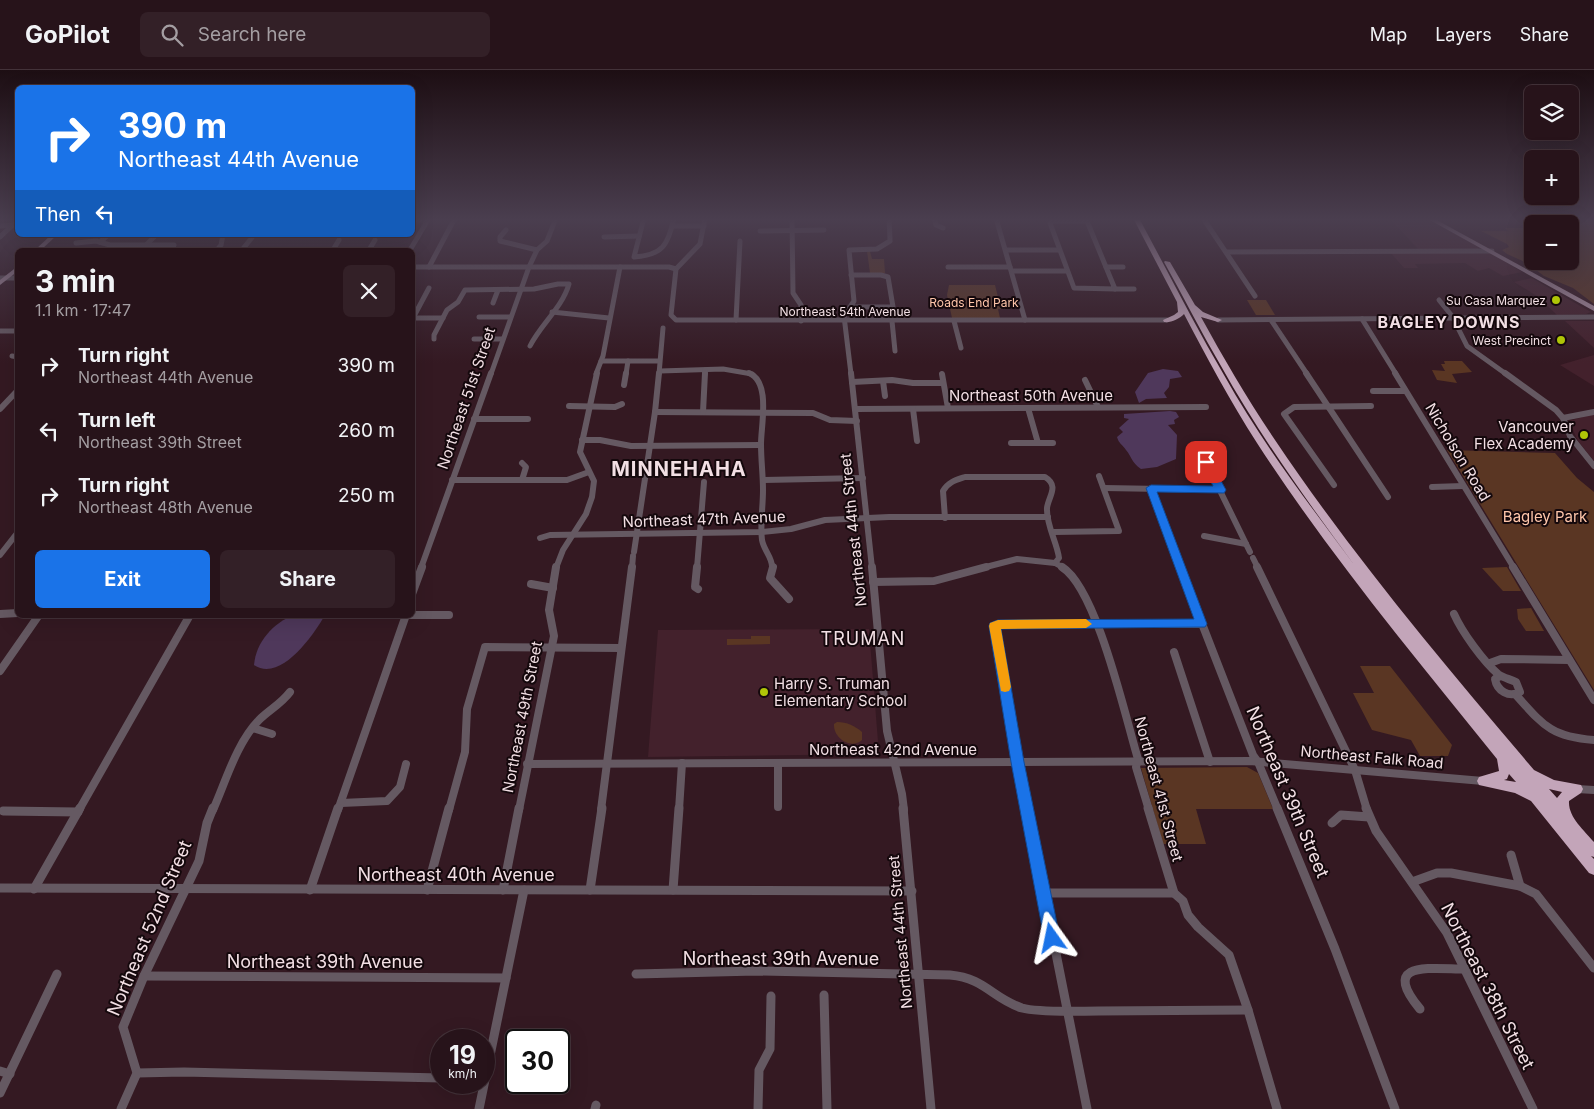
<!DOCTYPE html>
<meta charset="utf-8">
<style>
:root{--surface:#27131a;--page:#332027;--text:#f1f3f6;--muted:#a49ea2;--line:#433239;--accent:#1a73e8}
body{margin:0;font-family:Inter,sans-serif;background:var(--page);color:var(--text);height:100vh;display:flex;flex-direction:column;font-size:19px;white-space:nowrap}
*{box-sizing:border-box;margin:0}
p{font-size:16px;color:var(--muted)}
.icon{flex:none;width:28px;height:28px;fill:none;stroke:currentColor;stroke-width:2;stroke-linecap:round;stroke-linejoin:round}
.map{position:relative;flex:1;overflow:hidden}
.sheet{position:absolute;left:15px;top:178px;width:400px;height:370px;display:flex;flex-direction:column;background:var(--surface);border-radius:8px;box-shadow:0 5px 20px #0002,0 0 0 1px var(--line)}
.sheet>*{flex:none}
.top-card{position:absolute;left:15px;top:15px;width:400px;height:152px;border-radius:8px;box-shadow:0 5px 20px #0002,0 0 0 1px var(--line);background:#1a73e8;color:#fff;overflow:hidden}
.tools{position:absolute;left:1524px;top:15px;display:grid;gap:10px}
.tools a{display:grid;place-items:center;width:55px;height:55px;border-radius:8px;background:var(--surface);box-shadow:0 5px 20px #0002,0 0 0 1px var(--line);font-size:25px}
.speed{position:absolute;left:430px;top:959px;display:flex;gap:10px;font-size:25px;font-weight:700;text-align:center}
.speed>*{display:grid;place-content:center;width:65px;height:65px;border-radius:50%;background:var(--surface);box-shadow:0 5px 20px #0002,0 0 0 1px var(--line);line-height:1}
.speed small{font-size:12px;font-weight:400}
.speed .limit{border:2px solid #111;border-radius:8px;background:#fff;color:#111}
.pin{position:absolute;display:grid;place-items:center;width:42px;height:42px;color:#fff;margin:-21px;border-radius:10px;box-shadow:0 2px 8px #0006}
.me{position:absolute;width:55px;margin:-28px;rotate:348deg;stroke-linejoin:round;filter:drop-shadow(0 0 4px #0008)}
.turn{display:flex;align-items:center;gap:18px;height:105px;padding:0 20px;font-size:22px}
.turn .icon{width:65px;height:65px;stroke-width:2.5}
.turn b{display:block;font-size:35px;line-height:42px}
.then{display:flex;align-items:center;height:48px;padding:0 20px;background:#0003;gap:10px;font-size:19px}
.round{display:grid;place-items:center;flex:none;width:52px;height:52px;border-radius:8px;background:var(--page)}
.head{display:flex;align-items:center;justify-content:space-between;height:85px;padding:0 20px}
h1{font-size:30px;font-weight:700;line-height:38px}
.action{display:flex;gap:10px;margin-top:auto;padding:10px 20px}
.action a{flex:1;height:58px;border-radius:8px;background:var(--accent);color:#fff;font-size:20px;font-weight:700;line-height:58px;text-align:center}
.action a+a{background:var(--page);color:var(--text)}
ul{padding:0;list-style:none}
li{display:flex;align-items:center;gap:15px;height:65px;padding:0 20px}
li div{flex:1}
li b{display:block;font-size:19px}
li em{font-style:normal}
header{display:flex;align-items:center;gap:30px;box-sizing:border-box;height:70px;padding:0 25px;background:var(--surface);border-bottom:1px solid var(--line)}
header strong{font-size:24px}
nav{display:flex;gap:28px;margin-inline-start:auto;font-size:18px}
.search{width:350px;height:45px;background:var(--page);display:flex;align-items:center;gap:12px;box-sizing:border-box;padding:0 18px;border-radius:8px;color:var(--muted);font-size:19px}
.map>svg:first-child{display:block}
.built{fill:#43212c}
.green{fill:#5a3623;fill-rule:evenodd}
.water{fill:#4f385b}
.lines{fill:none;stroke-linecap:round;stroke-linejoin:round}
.minor-far3{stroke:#655962;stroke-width:5}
.minor-far2{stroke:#655962;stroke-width:6}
.minor-far1{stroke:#655962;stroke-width:8}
.minor{stroke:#655962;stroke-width:9}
.major{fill:#a88fa0;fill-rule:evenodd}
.highway{fill:#c3a5b9;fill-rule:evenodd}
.route{fill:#1a73e8;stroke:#114b97}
.slow{fill:#f59e0b}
.poi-dot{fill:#afc507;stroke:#14080c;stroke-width:2}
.labels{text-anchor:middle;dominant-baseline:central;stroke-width:4;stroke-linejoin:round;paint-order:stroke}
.far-poi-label{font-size:12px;fill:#f2dfe4;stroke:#14080c;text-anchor:end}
.far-park-label{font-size:12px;fill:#ffc6aa;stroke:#14080c}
.far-street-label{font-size:12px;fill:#f2dfe4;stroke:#14080c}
.street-label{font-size:15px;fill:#f2dfe4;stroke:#14080c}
.poi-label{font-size:15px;fill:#f2dfe4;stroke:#14080c;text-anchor:end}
.park-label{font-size:15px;fill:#ffc6aa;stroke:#14080c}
.far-district-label{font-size:16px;font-weight:bold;letter-spacing:1px;fill:#f2dfe4;stroke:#14080c}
.quarter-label{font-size:18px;letter-spacing:1px;fill:#f2dfe4;stroke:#14080c}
.near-street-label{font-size:18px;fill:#f2dfe4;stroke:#14080c}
.district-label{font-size:20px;font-weight:bold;letter-spacing:1px;fill:#f2dfe4;stroke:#14080c}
</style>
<header>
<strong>GoPilot</strong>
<div class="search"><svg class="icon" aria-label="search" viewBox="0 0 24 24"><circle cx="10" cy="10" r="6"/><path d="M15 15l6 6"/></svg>Search here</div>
<nav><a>Map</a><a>Layers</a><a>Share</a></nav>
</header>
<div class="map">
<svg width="1594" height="1039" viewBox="0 0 1594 1039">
<rect width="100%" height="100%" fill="#341922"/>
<g class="built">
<polygon points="1389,148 1427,148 1479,177 1478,179 1418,179"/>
<polygon points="1391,183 1491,183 1522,202 1503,206 1489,198 1478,201 1465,193 1415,194 1418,198 1404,198"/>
<polygon points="1532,208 1554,221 1591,242 1586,244 1557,245 1537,226 1514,212"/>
<polygon points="1565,251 1594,251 1594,278"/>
<polygon points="1594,285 1594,316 1560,295"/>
<polygon points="1594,344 1594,391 1578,371 1569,351"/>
<polygon points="869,559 879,684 648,687 658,560"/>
</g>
<g class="green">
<path d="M1496 148H1594V234L1573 218 1544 206 1527 193 1507 184 1502 180 1509 177 1507 174 1481 161H1508L1505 158H1526L1517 149ZM1532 154H1570V191H1532Z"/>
<polygon points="867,181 870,181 872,189 884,189 885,203 870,203"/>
<polygon points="949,215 995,215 1001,239 998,239 1000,248 952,248 947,225"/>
<polygon points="1247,230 1266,230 1275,245 1256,245"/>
<polygon points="1444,291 1462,291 1472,302 1452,304 1457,313 1437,310 1432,300 1445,301 1441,294 1445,294"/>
<polygon points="1447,380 1555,383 1577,408 1594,422 1594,620"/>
<polygon points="1507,497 1521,521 1503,521 1482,498"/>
<polygon points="1531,538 1544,561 1526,561 1518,549 1517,539"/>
<polygon points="751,566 770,566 770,574 727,575 727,569 751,569"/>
<polygon points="1360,596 1390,596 1452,675 1448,686 1420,686 1411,670 1372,660 1353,623 1374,623"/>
<path d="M837 652C847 652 855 656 862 662V670C851 680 833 668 834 654Z"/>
<polygon points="1247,697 1258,703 1273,739 1196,739 1206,774 1163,774 1141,698"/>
</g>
<g class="water">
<polygon points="1163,299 1178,301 1182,307 1170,309 1169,317 1164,323 1167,328 1146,329 1139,333 1135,322 1148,303"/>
<path d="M1170 341 1176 342 1179 347 1174 350 1175 354 1168 355 1177 365 1176 389 1157 397 1141 399C1131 392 1132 387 1126 380 1122 374 1119 374 1117 367L1123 362 1119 358 1129 349 1124 348V344Z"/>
<path d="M294 545H325C314 564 281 613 254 595 256 572 273 553 294 545Z"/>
</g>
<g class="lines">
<g class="minor-far3">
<path d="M644 148 634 187C663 185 668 175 674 148"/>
<polyline points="705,148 700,174 676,199 671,245 676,250 1167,250"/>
<polyline points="792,148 793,223 801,235 801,251"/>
<polyline points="889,148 890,169"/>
<polyline points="934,148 936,155 943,158"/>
<polyline points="996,148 1025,250"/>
<polyline points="1203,148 1255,226"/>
<polyline points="412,150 427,150"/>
<polygon points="1052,151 1087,151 1115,219 1074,218 1050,153"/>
<polyline points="0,156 15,155"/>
<polyline points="672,156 704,156"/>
<polyline points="506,160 500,167 500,171 537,180"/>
<polyline points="760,161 824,160"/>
<polyline points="0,167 18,150"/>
<polyline points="604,167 639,166"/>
<polyline points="100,172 108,165"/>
<polyline points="76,173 96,171 110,175 174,175 172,180"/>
<polyline points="141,180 156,165"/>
<polyline points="217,180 221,175 223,165"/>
<polyline points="242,180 254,165"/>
<polyline points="333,180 339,170"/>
<polyline points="369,180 375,170"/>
<polyline points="410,180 429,148"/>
<polyline points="1006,180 1059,180"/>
<polyline points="1226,182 1492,181"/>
<polyline points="412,197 669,197 676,199"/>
<polyline points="429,197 455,148"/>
<polyline points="948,197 1010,197"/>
<polyline points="1106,197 1123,197"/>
<polyline points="1012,201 1067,201"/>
<polyline points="851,205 881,205 888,207 893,237 851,237"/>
<polyline points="0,208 18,208"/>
<polyline points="1115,219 1134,219"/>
<polyline points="1439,230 1452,246 1467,276 1506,304"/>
<polyline points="493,233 498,220"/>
<polyline points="552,242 609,248"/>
<polyline points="479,247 510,247"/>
<polyline points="412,248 443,248"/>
<polyline points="413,248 429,218"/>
<polyline points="1362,249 1396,304"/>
<polyline points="736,250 740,171"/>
<polyline points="1218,250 1594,247"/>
<polyline points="1271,250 1307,304"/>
<polyline points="892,251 895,281"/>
<polyline points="954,251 961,278"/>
<polyline points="0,261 18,261"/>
<path d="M434 269V265L447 240 458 232 465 220 534 219 558 214H569C562 238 541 254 530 276"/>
<polyline points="474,269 502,269"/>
<polyline points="12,286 18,287"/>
<polyline points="601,291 659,291"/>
<polyline points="660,301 723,299 752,304"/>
<polyline points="491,304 529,197 537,180 547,171 556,148"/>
<polyline points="596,304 603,286 620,197"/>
<polyline points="626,304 628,291"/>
<polyline points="659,304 663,258"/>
<polyline points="705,304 705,300"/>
<polyline points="851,304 844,246 854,231 849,180 877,179 890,171"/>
</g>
<g class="minor-far2">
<path d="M749 303C771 312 761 355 761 374 761 390 763 405 763 420 763 437 760 454 762 470 764 481 773 488 772 498"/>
<polyline points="851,303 872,498"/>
<polyline points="1306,303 1388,427"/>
<polyline points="1395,303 1514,498"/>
<polyline points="1505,303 1556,340 1563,348 1570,366 1594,396"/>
<polyline points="942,304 948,338"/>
<polyline points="1085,310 1098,337"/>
<polyline points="883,311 885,326"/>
<polyline points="852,312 892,310 913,313 943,313"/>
<polyline points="624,315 626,303"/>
<polyline points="1373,321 1405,321"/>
<polyline points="569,336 615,337 622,334"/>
<polyline points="1028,338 1038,373"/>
<polyline points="0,339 18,320"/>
<polyline points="856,339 1206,337"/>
<polyline points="913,339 917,371"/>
<polyline points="655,342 813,343 830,350 857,351"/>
<polyline points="703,342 705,303"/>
<polyline points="1563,348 1594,342"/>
<polyline points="474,349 528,349"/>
<polyline points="582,370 600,370 631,376 761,375"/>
<polyline points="1011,373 1053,373"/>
<polyline points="1206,392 1250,482"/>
<polyline points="522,393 526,397 522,410"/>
<polyline points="452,410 567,410 589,402"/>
<polyline points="764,410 863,408"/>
<polyline points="1334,415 1284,344 1294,337 1371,336"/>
<polyline points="1432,417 1463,416"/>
<polyline points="1104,418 1220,420"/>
<polyline points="1151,418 1181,498"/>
<path d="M945 448 943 421C948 412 956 410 965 407H1045C1060 416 1048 427 1047 438 1046 455 1057 472 1059 488L1055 493 1064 498"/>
<polyline points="1054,462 1119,461 1099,406"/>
<polyline points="1204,466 1246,474"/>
<polyline points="540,468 550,465 762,462 791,459 825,450 889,447 1048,447"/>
<polyline points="634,482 655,342 659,303"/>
<polyline points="0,485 18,462"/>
<polyline points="1253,488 1258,498"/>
<polyline points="421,498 491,303"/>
<polyline points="556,498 563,480 586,444 592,427 594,411 580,382 597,303"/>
<polyline points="632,498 633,486"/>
<polyline points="697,498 704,412"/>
<polyline points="982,498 1017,489 1055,493"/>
</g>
<g class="minor-far1">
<polyline points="697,497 695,517 698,519"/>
<polyline points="773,497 770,508 789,529"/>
<polyline points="872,497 887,661 902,724 904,740"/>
<path d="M1062 497C1097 519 1125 646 1138 689L1136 697 1149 740"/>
<polyline points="1180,497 1253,685 1258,692 1278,740"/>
<polyline points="1257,497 1355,700 1367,740"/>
<polyline points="1513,497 1594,630"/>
<polyline points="873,512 934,511 986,497"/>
<polyline points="531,514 553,518"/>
<polyline points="412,524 422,497"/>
<polyline points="0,544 18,543"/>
<path d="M1454 544C1462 562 1483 591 1498 604 1503 608 1510 609 1516 612L1520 622C1509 628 1497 621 1495 609L1500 606"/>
<polyline points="405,545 449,545"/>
<polyline points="1174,582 1210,692"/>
<polyline points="1490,593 1501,589 1569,590"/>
<polyline points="0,601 39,545"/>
<path d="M1516 625C1543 655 1551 667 1594 670"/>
<polyline points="253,658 272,664"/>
<polyline points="778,693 778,737"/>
<polyline points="527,694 1250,691 1483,711"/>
<polyline points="1577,719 1594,720"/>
<polyline points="341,733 387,731 400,717 406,694"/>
<polyline points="79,740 190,545"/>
<path d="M213 740C226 711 236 674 259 650 269 640 281 634 290 622"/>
<polyline points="338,740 406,545"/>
<polyline points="449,740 465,682 467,639 485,577 621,578"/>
<polyline points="519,740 554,566 549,540 556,497"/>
<polyline points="601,740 632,497"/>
<polyline points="679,740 682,693"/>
<polyline points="1027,740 995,556 998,554 1201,554"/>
</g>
<g class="minor">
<polyline points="903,738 931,1039"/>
<polyline points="1027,738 1087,1039"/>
<polyline points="1148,738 1174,823 1183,831 1188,845 1198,857 1229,885 1248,940 1277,1039"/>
<polyline points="1277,738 1335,879 1395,1039"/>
<polyline points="1366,738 1376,761 1447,863 1533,1039"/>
<polyline points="3,741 78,742"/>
<polyline points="1332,753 1341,745 1369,747"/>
<polyline points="1511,785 1520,816"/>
<polyline points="1412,812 1437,803 1451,803 1520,816 1536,824 1594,898"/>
<polyline points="0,818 912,821"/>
<polyline points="34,819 80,738"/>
<polyline points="310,820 338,738"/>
<polyline points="427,820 449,738"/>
<polyline points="503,820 519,738"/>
<polyline points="590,820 602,738"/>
<polyline points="673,820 679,738"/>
<polyline points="1043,823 1174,823"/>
<path d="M636 904 756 901 950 905C985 908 993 929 1022 938 1040 943 1079 941 1099 941 1148 941 1198 940 1248 940"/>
<polyline points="144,906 506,908"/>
<polyline points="824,925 827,1039"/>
<path d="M1420 939C1379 890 1432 899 1465 899"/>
<polyline points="0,1001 10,1004"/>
<polyline points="137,1003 184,1002 441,1008"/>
<polyline points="0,1023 57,904"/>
<polyline points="121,1039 137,1003 123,957 144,906 199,791 207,753 213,738"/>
<polyline points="479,1039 524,820"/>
<polyline points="595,1039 596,1035"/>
<polyline points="758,1039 759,1000 770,979 771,926"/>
</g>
<g class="major">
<polygon points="1428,148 1433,148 1594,236 1594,241 1428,149"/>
<polygon points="51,165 57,165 41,180 35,180"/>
<polygon points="18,196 18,201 0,215 0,210"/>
</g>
<path class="highway" d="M1133 148H1139C1167 200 1194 254 1224 305 1262 373 1309 434 1355 496 1307 431 1260 366 1221 296 1201 262 1183 226 1164 192L1165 191 1170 192 1195 235 1203 242 1222 250 1218 252 1201 247C1224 289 1248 330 1275 370 1353 486 1443 593 1534 700L1554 710 1581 715 1583 719 1581 723 1569 731C1568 747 1584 760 1594 772V787L1591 786 1594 789V805L1589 803 1531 731 1515 723 1479 715 1477 711 1479 707 1499 701 1497 689C1414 586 1329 484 1257 373 1230 331 1207 288 1184 244 1179 249 1171 253 1164 252L1163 250 1174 245 1178 242 1177 232ZM1509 704 1516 712 1504 710 1507 709ZM1549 719 1562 722 1557 728Z"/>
</g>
<linearGradient id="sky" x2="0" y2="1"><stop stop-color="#1d0e13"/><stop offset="0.51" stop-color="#4a3e4f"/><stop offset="1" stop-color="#4a3e4f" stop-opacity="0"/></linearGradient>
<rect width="1594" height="293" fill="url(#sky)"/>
<polygon class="route" points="1206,389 1211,392 1226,420 1224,423 1157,422 1207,554 1205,557 1001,559 1024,692 1060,868 1057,873 1052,876 1046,873 1044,868 1011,692 989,556 990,553 998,550 1194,549 1146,418 1151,415 1213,416 1201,392"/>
<polygon class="slow" points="1086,549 1092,554 1086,558 1001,559 1011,617 1009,621 1005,622 1001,621 989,556 990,553 998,550"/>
<g class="poi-dot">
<circle cx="1556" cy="230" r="5"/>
<circle cx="1561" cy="270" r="5"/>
<circle cx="1584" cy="365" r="5"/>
<circle cx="764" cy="622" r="5"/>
</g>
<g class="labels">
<g class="far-poi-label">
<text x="1546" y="230">Su Casa Marquez</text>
<text x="1551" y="270">West Precinct</text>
</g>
<g class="far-park-label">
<text x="974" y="232">Roads End Park</text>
</g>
<g class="far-street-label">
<text x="845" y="241">Northeast 54th Avenue</text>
</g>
<g class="street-label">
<text x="1031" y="325">Northeast 50th Avenue</text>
<text transform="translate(466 328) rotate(-71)">Northeast 51st Street</text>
<text transform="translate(1458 382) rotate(59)">Nicholson Road</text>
<text transform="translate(704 449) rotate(-2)">Northeast 47th Avenue</text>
<text transform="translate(853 460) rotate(-96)">Northeast 44th Street</text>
<text transform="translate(522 647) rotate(-79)">Northeast 49th Street</text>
<text x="893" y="679">Northeast 42nd Avenue</text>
<text transform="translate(1372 687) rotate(5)">Northeast Falk Road</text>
<text transform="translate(1159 719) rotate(75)">Northeast 41st Street</text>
<text transform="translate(900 862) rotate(-95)">Northeast 44th Street</text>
</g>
<g class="poi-label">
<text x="1574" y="356">Vancouver<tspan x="1574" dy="17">Flex Academy</tspan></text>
<text x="774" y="613" text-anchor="start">Harry S. Truman<tspan x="774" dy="17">Elementary School</tspan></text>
</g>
<g class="park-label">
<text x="1545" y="446">Bagley Park</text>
</g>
<g class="far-district-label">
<text x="1449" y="252">BAGLEY DOWNS</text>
</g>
<g class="quarter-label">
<text x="863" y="568">TRUMAN</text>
</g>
<g class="near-street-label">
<text transform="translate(1288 722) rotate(67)">Northeast 39th Street</text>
<text x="456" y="804">Northeast 40th Avenue</text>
<text transform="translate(149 858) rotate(-67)">Northeast 52nd Street</text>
<text x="781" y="888">Northeast 39th Avenue</text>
<text x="325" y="891">Northeast 39th Avenue</text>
<text transform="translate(1488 916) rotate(63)">Northeast 38th Street</text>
</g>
<g class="district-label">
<text x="679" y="399">MINNEHAHA</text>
</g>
</g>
</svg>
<div class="tools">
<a><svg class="icon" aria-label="layers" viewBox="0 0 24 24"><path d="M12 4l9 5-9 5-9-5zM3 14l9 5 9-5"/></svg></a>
<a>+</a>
<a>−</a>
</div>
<div class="speed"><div>19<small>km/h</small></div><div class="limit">30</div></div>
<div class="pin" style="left:1206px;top:392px;background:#d93025"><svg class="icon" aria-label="arrive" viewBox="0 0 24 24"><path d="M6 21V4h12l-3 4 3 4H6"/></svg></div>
<svg class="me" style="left:1052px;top:868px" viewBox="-20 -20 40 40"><path d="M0-17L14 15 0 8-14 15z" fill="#1a73e8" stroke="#fff" stroke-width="4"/></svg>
<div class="top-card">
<div class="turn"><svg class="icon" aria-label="right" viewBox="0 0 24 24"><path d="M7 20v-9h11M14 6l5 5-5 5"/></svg><div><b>390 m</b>Northeast 44th Avenue</div></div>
<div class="then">Then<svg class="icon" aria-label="left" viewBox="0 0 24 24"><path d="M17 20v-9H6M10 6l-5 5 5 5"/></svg></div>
</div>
<section class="sheet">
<div class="head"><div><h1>3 min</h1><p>1.1 km · 17:47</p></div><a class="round"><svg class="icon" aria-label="close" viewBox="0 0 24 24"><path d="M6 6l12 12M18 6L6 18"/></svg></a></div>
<ul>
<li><svg class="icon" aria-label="right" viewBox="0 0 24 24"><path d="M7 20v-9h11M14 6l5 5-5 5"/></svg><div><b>Turn right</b><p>Northeast 44th Avenue</p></div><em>390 m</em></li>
<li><svg class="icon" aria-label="left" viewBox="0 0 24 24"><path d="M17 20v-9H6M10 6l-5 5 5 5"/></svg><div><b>Turn left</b><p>Northeast 39th Street</p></div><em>260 m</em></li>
<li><svg class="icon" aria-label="right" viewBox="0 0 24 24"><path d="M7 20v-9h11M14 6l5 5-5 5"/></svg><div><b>Turn right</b><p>Northeast 48th Avenue</p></div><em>250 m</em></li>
</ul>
<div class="action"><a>Exit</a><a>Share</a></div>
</section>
</div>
